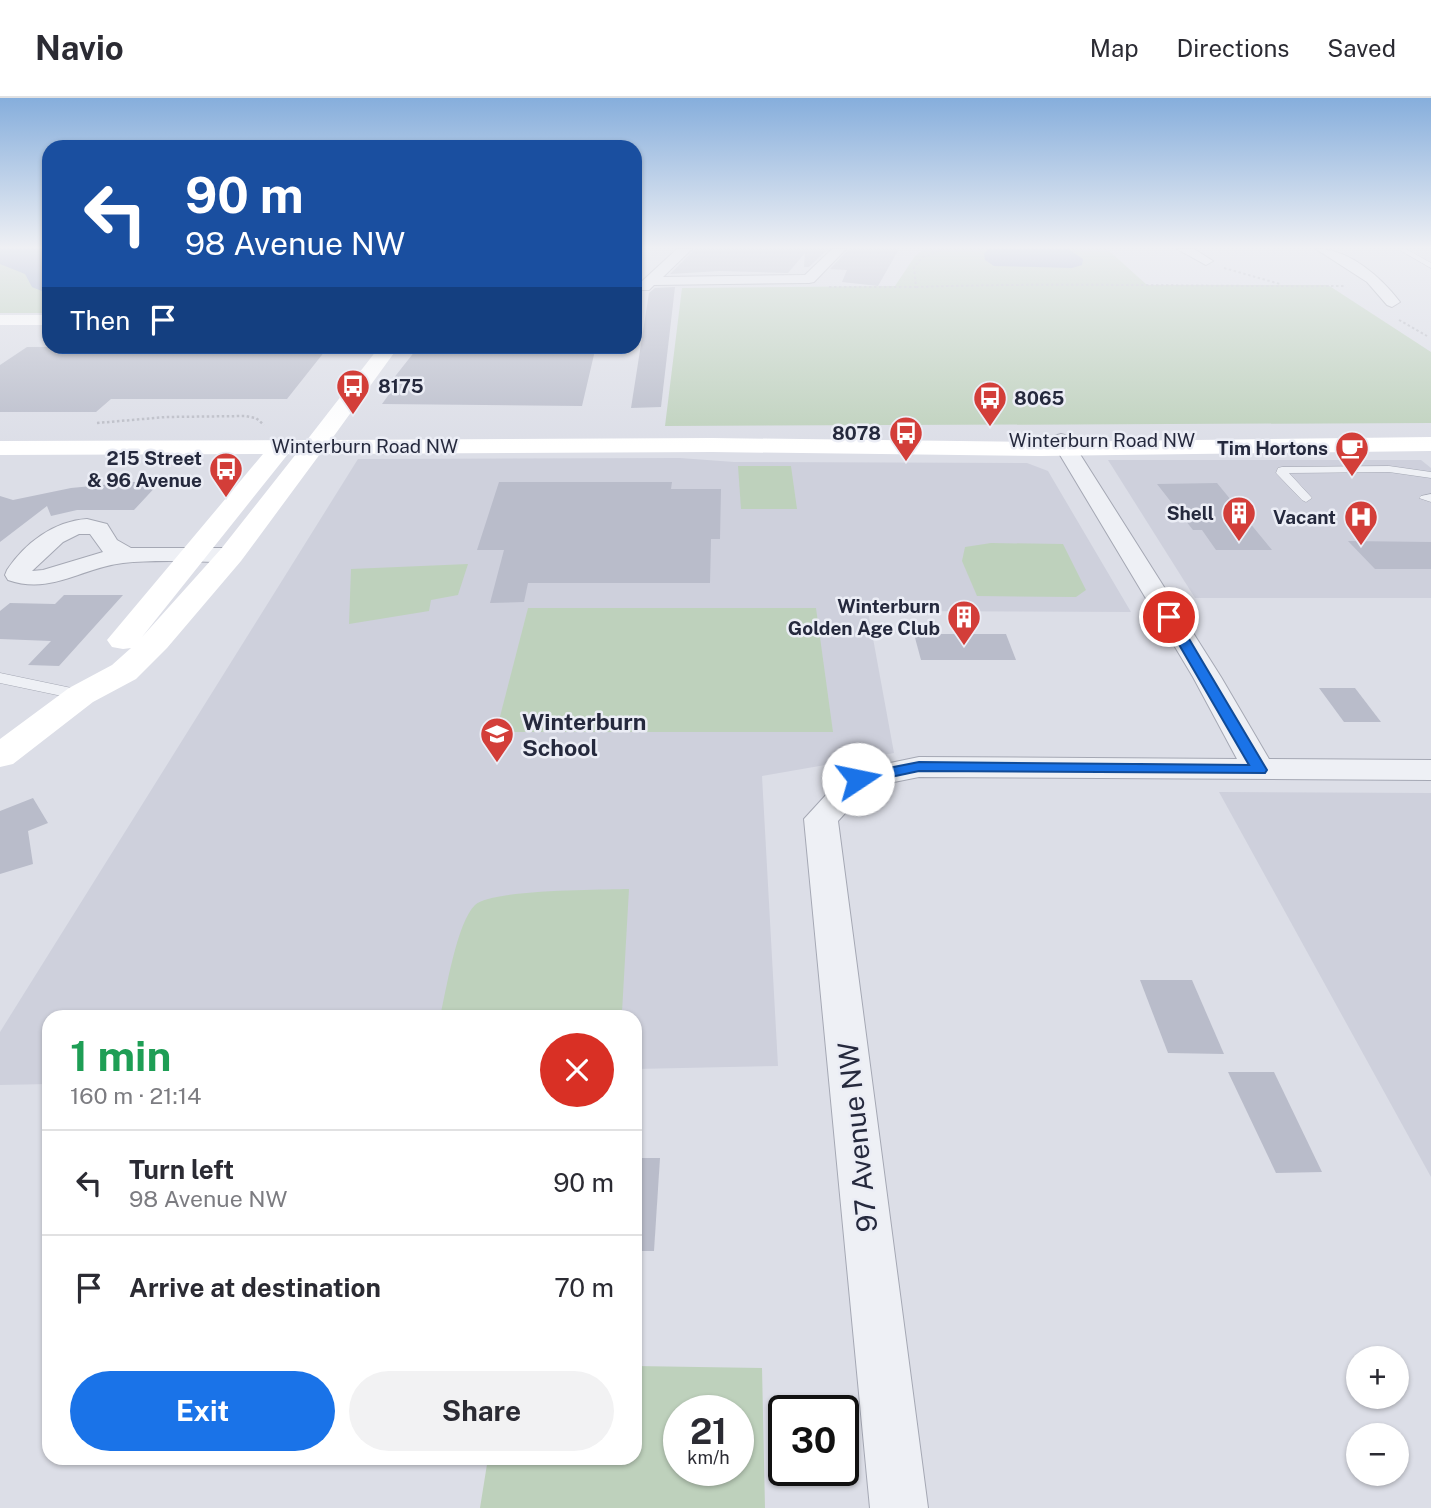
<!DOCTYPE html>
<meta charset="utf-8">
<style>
:root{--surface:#fff;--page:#f2f2f3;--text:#2b2b33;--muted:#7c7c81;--line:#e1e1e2;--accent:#1a73e8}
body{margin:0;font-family:"Public Sans",sans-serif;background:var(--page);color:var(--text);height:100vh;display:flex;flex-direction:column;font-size:26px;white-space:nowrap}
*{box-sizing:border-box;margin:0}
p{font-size:23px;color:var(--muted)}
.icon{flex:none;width:38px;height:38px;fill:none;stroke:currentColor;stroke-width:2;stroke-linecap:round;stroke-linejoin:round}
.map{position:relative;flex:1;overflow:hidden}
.side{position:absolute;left:42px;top:912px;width:600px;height:455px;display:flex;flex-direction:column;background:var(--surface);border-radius:21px;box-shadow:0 2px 5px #0004}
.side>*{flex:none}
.guide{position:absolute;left:42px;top:42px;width:600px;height:214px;border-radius:21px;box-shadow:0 2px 5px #0004;background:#1a4fa0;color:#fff;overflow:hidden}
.controls{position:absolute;left:1346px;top:1248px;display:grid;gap:14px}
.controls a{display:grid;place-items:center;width:63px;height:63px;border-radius:50%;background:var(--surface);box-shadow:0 2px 5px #0004;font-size:35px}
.speed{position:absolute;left:663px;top:1297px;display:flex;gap:14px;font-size:35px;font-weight:700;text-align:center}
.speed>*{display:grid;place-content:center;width:91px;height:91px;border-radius:50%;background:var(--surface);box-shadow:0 2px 5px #0004;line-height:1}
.speed small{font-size:18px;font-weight:400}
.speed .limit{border:4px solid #111;border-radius:10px;background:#fff;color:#111}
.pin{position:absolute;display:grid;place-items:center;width:60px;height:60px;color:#fff;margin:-30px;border:4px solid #fff;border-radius:50%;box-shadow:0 2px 7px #0007}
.me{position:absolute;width:77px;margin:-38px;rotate:79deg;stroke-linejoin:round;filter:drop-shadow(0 0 5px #0008)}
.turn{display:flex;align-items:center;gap:24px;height:147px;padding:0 28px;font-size:32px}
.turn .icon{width:91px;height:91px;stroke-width:2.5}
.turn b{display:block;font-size:49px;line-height:60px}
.then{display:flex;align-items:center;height:66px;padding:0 28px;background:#0003;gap:14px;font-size:26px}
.round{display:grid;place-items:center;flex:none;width:74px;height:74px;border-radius:37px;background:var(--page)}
.headline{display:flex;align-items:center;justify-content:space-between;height:119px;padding:0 28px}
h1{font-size:42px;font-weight:700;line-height:52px;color:#1e9e55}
.primary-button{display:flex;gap:14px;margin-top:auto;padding:14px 28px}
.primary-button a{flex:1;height:80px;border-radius:42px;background:var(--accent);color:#fff;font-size:28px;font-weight:700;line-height:80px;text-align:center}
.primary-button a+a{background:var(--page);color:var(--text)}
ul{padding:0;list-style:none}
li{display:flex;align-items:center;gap:21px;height:105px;padding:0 28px;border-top:2px solid var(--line)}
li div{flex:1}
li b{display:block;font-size:26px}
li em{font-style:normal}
header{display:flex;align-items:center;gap:42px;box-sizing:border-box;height:98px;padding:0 35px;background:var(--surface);border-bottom:2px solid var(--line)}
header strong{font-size:33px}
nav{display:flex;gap:38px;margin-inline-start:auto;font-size:24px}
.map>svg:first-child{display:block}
.built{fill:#ced0dc}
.green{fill:#bed1bc;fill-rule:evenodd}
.water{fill:#94a4c9}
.building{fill:#b9bcca}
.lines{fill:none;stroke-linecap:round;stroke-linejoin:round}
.lane-casing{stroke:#a5a8b4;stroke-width:1}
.street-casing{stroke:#a5a8b4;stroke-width:2}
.path-far1{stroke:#babcc5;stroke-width:2;stroke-dasharray:2.5 2.5;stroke-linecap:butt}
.path{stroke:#babcc5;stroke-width:2.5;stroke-dasharray:2.5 2.5;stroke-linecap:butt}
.lane{fill:#eef0f5;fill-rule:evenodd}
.street{fill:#eef0f5;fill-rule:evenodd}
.secondary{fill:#fff;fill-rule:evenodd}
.route{fill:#1a73e8;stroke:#114b97;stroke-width:2}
.labels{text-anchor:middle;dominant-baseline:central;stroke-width:5;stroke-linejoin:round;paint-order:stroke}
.far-poi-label{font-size:19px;font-weight:bold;fill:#25293d;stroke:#ebedf5;text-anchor:end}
.far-street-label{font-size:19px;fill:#25293d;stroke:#ebedf5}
.poi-label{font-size:23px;font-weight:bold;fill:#25293d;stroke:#ebedf5;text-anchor:start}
.near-street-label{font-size:28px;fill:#25293d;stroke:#ebedf5}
</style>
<header>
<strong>Navio</strong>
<nav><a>Map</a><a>Directions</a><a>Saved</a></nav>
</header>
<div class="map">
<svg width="1431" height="1410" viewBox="0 0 1431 1410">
<rect width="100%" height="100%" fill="#dcdee7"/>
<g class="built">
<polygon points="680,360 734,364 1027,365 1048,373 1131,514 868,513 894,655 762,678 778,968 635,971 635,919 49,919 49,986 0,987 0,934 358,361"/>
<polygon points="1108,362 1421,362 1431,370 1431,500 1195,500"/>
<polygon points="1219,694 1431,695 1431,1079"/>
</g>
<g class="green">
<rect x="0" y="151" width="49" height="64"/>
<polygon points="924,151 1107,151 1147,187 1328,187 1431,254 1431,325 665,328 682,190 895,188 915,158"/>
<polygon points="738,368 791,368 797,411 741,411"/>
<polygon points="991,445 1063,446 1086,492 1076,499 977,498 962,463 965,449"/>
<polygon points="468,466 458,497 431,502 429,513 349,526 351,471"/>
<polygon points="528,510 816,510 833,634 496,634"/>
<path d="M629 791 622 914 615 919H440C446 893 457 824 475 807 492 791 601 792 629 791Z"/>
<path d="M635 1268 762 1270 765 1410H480L488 1360H635ZM738 1312V1372H679V1312Z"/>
</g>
<g class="water">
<polygon points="0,151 49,151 49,196 32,189 25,176 0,166"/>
<polygon points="989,151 1068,151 1083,161 1082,167 1072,170 994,168 985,162 984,155"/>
</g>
<g class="building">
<polygon points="695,151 828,151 809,169 804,169 805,155 788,175 720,173 670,176"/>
<polygon points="849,151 899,151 878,188 842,184 847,172 830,171"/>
<polygon points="675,189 661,309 631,310 649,195 655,190"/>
<polygon points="221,248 217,253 325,253 287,301 111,301 96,314 0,314 0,267 27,249"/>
<polygon points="419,248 596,248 582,308 382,306 400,281 393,281"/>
<polygon points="133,384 160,384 134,412 77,412 51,418 47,408 0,444 0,398 13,402 71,390"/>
<polygon points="499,384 672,384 671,391 721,391 720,441 711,441 710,485 528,485 524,504 490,505 504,452 477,452"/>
<polygon points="1217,385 1272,452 1216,452 1202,432 1193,432 1157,386"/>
<polygon points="1348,443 1431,444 1431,471 1375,471"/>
<polygon points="64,497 123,497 59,568 28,567 51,543 0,541 0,513 10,505 55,506"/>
<polygon points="914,536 1006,536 1016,562 921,562"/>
<polygon points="1319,590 1355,590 1381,624 1344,624"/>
<polygon points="33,700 48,725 28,733 33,766 0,776 0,713"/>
<polygon points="1140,882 1192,882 1224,956 1168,955"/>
<polygon points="1228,974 1274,974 1322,1074 1276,1075"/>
<polygon points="635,1060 660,1060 654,1153 635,1153"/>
</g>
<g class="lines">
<g class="lane-casing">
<g id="lane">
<polygon points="1398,151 1406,151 1431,165 1431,170"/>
<polygon points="1389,368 1431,374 1431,380 1389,374 1289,375 1312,400 1306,404 1302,402 1276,375 1278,370 1282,369"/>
<polygon points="1431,396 1431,404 1419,400 1421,398"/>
<polygon points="0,575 81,592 89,597 81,602 0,585"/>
</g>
</g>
<g class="street-casing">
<g id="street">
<polygon points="677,151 692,151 663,179 805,177 832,151 846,151 814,184 809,185 654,187 649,192 639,192 637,189 639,186"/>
<polygon points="1177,151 1194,151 1213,163 1206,167"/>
<path d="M1316 151C1348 150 1381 179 1400 204L1392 209 1387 207 1367 184Z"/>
<polygon points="1061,336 1068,338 1071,342 1221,579 1269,661 1431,662 1431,682 919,679 869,689 838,723 928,1410 870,1410 804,721 847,674 919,659 1237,661 1193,579 1051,342 1054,338"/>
<path d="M87 421 107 426 117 442 131 450H231L240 452 243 457 240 462 231 464C195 464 159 461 123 465 81 470 51 497 8 482L5 477 7 472C25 445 54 423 87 421ZM79 436H90L103 454 43 472 32 473 63 444Z"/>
</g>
</g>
<g class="path-far1">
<polyline points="1224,170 1280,186"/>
<polyline points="829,189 916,189 914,169 923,159 943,151"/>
<path d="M916 189C1059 184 1203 189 1346 188"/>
<polyline points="1399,222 1427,238"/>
</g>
<polyline class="path" points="97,325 166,319 245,318 256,320 264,327"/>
<use href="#lane" class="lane"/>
<use href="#street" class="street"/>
<g class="secondary">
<rect x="0" y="217" width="49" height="10"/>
<path d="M380 248H399L331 342 712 340 1040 344 1431 339V353L1040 358 712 354 320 356 241 463 167 550 136 581 93 604 13 666 0 669V641L69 590 112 567 131 550 123 551 112 549 107 542 263 356 0 357V343L307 342ZM288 356H296L221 451 142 539Z"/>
</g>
</g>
<linearGradient id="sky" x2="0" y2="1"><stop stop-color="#86aedc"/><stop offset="0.43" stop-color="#eff0f4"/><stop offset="1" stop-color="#eff0f4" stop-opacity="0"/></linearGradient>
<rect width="1431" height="348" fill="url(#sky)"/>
<polygon class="route" points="1169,515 1176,519 1267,672 1265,675 919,673 858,686 850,681 858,676 919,664 1249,667 1163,519"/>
<defs>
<g id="bus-pin" transform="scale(1.75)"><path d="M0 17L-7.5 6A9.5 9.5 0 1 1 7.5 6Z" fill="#d33e39" stroke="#ebedf5"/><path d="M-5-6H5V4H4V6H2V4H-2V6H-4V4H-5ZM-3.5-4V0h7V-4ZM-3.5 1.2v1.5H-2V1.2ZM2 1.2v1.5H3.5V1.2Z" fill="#fff"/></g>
<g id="cafe-pin" transform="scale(1.75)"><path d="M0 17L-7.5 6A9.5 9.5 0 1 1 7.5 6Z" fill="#d33e39" stroke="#ebedf5"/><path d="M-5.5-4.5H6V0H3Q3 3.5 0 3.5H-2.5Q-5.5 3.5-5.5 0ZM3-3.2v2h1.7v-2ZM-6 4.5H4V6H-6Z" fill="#fff"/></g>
<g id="building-pin" transform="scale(1.75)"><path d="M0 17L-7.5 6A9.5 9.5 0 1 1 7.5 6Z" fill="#d33e39" stroke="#ebedf5"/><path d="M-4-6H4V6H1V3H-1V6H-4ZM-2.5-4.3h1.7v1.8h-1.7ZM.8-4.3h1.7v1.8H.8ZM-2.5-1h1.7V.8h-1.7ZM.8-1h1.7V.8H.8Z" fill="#fff"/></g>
<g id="hospital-pin" transform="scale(1.75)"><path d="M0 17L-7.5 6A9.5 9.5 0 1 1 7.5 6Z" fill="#d33e39" stroke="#ebedf5"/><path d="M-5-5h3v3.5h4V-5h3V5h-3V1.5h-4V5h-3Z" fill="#fff"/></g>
<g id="school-pin" transform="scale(1.75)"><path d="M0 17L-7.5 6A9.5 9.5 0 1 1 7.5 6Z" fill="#d33e39" stroke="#ebedf5"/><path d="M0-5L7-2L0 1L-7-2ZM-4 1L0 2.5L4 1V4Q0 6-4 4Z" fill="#fff"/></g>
</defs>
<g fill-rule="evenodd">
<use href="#bus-pin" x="353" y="288"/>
<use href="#bus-pin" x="990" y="300"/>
<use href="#bus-pin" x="906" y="335"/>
<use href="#cafe-pin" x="1352" y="350"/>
<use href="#bus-pin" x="226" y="371"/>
<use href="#building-pin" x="1239" y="415"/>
<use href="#hospital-pin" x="1361" y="419"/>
<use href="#building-pin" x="964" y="519"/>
<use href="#school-pin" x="497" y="636"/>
</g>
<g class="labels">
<g class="far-poi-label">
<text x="378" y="288" text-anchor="start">8175</text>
<text x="1014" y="300" text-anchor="start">8065</text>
<text x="881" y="335">8078</text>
<text x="1328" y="350">Tim Hortons</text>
<text x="202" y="360">215 Street<tspan x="202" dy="22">&amp; 96 Avenue</tspan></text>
<text x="1214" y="415">Shell</text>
<text x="1336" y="419">Vacant</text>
<text x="940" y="508">Winterburn<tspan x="940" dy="22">Golden Age Club</tspan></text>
</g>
<g class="far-street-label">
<text x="1102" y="342">Winterburn Road NW</text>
<text x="365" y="348">Winterburn Road NW</text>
</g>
<g class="poi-label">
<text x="522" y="623">Winterburn<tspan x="522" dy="26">School</tspan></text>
</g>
<g class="near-street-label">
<text transform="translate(857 1039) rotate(-96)">97 Avenue NW</text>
</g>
</g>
</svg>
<div class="controls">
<a>+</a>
<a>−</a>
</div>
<div class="speed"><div>21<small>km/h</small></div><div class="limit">30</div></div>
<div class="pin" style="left:1169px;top:519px;background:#d93025"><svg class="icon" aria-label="arrive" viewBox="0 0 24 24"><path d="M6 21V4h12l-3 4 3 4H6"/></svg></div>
<svg class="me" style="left:858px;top:681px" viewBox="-20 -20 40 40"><circle r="19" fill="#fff"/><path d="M0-13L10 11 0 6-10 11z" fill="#1a73e8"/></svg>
<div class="guide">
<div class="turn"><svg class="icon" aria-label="left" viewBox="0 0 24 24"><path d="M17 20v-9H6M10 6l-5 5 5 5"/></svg><div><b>90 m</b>98 Avenue NW</div></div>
<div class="then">Then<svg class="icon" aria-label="arrive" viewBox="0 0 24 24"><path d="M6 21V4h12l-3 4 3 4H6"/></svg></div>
</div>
<section class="side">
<div class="headline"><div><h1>1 min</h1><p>160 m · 21:14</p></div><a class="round" style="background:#d93025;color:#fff"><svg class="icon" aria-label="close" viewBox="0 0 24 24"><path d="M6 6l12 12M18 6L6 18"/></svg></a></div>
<ul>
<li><svg class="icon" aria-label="left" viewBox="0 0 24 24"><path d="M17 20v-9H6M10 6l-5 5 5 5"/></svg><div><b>Turn left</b><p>98 Avenue NW</p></div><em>90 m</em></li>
<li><svg class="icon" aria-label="arrive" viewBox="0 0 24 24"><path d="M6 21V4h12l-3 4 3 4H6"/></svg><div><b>Arrive at destination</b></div><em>70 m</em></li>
</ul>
<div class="primary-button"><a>Exit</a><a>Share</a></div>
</section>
</div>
